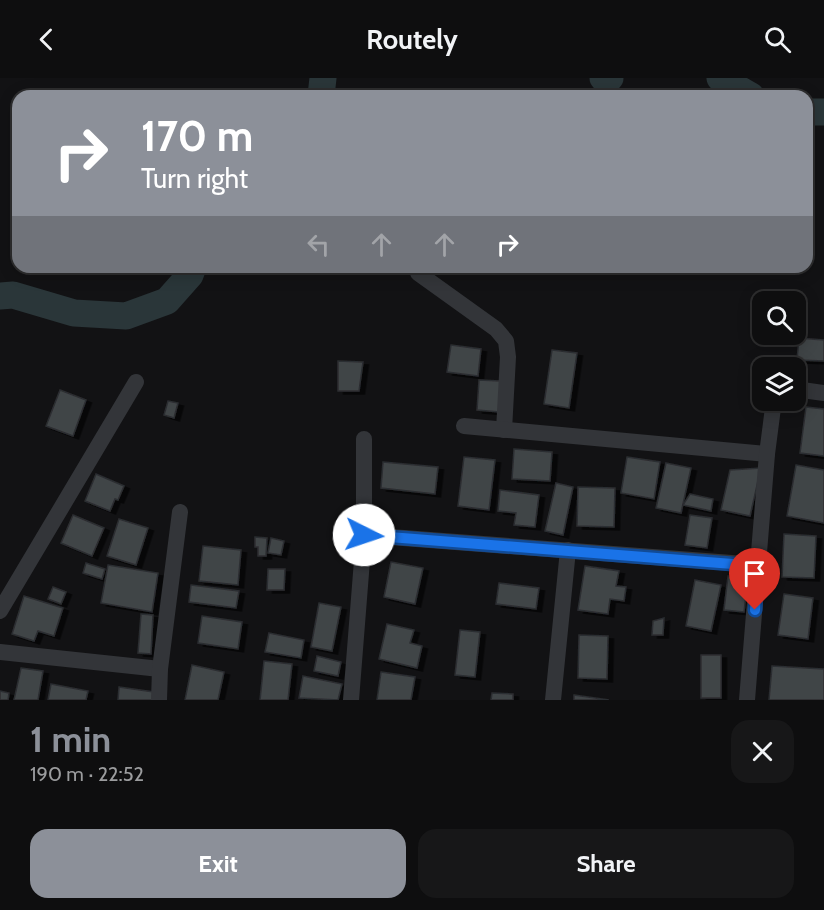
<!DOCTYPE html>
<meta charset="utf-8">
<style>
:root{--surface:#0e0e0f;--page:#171718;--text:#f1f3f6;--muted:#9b9c9e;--line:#2e2e2f;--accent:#8c9099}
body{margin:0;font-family:Cabin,sans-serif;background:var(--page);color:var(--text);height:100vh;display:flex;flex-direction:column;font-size:22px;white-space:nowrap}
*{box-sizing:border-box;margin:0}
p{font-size:20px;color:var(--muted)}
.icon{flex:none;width:33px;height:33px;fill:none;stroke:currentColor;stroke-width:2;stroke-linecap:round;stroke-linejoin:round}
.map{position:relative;height:622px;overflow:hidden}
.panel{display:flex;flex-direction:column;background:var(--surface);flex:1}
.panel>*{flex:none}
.hud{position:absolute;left:12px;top:12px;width:801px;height:183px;border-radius:18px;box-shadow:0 3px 15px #0003,0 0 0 2px var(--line);background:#8c9099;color:#fff;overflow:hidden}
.tools{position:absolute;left:752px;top:213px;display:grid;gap:12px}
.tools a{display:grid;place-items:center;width:54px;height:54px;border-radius:12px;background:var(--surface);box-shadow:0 3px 15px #0003,0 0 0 2px var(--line);font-size:30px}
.pin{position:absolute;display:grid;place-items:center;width:51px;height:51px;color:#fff;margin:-62px -26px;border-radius:50% 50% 50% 0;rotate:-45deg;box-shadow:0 0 6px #0007}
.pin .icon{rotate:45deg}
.me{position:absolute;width:66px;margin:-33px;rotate:94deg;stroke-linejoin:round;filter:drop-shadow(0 0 4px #0008)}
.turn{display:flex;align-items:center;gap:21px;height:126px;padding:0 30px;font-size:27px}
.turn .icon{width:78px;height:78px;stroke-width:2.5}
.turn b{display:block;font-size:42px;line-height:51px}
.lanes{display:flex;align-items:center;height:57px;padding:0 30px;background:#0003;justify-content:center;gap:30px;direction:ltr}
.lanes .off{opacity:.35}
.round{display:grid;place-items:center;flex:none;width:63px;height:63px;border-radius:18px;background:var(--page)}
.head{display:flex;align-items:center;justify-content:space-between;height:102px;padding:0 30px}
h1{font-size:36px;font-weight:700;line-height:45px;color:var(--accent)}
.primary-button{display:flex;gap:12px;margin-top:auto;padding:12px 30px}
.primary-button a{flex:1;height:69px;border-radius:18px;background:var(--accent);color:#fff;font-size:24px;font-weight:700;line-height:69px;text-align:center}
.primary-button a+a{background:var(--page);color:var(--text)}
header{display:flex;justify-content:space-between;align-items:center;height:78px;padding:0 30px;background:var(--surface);font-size:27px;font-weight:700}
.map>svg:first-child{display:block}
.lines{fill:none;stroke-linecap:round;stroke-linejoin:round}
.river{stroke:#2a3639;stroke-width:27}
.building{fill:#414447;stroke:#2c2d30;stroke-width:1.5;filter:url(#shadow)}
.minor{stroke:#333539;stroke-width:16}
.route-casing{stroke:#114b97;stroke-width:15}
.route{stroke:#1a73e8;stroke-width:10}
</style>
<header><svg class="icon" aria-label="back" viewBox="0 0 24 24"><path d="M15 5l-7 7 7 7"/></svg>Routely<svg class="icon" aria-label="search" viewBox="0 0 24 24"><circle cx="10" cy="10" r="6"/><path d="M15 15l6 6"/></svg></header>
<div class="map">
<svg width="824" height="622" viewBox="0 0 824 622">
<defs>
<filter id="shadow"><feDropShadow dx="5.5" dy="3" stdDeviation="0" flood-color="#0009"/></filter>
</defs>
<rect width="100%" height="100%" fill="#121214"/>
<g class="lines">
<g class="river">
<polyline points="603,0 610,0"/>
<polyline points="720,0 751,18"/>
<polyline points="321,18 323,0"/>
<polyline points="807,34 824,34"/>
<polyline points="0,218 13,217 74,235 126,238 167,223 190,197 193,189"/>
</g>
</g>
<g class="building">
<polygon points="799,260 824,262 824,283 797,282"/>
<polygon points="451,267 481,271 478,298 447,294"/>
<polygon points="552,272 577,275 569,330 544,326"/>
<polygon points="338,283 363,284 359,313 338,313"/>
<polygon points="479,302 501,303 499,334 477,332"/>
<polygon points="60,312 86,322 73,358 46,348"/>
<polygon points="168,323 178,325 174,340 164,337"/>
<polygon points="806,329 824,331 824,378 800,375"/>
<polygon points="514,371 552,374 550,403 512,401"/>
<polygon points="464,379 495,382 489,432 458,428"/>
<polygon points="627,379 660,384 654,421 621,415"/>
<polygon points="383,384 438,389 435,416 381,410"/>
<polygon points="666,385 691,390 681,435 656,430"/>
<polygon points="796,387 824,392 824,445 787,438"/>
<polygon points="761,390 750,438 721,432 730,392"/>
<polygon points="96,396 124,408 118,422 115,421 110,433 85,423"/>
<polygon points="556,405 573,409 563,457 545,453"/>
<polygon points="578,409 615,410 614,449 577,448"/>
<polygon points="500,412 539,417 535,449 514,447 516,435 498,433"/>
<polygon points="690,416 713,421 711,433 683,427"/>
<polygon points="73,437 104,450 92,478 61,465"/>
<polygon points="690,437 712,440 707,470 685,467"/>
<polygon points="119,441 148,450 136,487 107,478"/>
<polygon points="784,456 816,458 814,500 782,499"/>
<polygon points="255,459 267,460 266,478 258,478 258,469 255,469"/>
<polygon points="271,460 284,463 281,477 268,475"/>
<polygon points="203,468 241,472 238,507 199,503"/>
<polygon points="391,484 423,490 415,526 384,519"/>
<polygon points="86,485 105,491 102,501 83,495"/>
<polygon points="108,487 158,495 152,534 101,525"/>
<polygon points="585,488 619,493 616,508 626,509 624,523 610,521 608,536 578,532"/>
<polygon points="268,491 285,491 284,512 267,512"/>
<polygon points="728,498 748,500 744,534 724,532"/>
<polygon points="695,502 721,507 711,553 686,548"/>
<polygon points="499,505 539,510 536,531 496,526"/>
<polygon points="191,507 239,513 236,530 189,524"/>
<polygon points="53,509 66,514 61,526 48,521"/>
<polygon points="784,516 813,520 808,561 778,557"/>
<polygon points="24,518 63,530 54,558 38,553 34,563 12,556"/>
<polygon points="319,525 341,529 332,573 311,569"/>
<polygon points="141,536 153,537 151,576 138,575"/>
<polygon points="202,538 242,544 238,571 198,565"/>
<polygon points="664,540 663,557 652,557 653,543"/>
<polygon points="387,546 414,552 410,565 422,568 417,590 379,581"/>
<polygon points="460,552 480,554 475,599 455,597"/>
<polygon points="269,555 304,562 301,580 265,574"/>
<polygon points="579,557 608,558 607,601 578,600"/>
<rect x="701" y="577" width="20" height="43"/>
<polygon points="317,578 341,584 338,598 314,593"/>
<polygon points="264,583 292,586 288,622 260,622"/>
<polygon points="192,587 224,594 218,622 185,622"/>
<polygon points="772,588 824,591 824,622 769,622"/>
<polygon points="21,590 43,593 38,622 14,622"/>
<polygon points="381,594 415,599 411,622 377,622"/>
<polygon points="303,598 342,606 338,622 299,620"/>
<polygon points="51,606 88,613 86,622 48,622"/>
<polygon points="119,609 154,614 153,622 118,622"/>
<polygon points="0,613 9,615 8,622 0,622"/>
<polygon points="492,615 513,616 513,622 491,622"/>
<polygon points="574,617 609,622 574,622"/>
</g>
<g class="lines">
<g class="minor">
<polyline points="418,195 496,251 506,263 508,279 504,352"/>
<polyline points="795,311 824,315"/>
<polyline points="464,348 767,376"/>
<polyline points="364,457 758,487"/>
<polyline points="0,533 136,304"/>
<polyline points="0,574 160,591"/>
<polyline points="159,622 160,591 180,434"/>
<polyline points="351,622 364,457 364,361"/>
<polyline points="553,622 568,472"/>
<polyline points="747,622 767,376 774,322"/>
</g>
</g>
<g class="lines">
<g class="route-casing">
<polyline id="route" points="364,457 758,488 755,532"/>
</g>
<use href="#route" class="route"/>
</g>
</svg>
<div class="tools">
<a><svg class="icon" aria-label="search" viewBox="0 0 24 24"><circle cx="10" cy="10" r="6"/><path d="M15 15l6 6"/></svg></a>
<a><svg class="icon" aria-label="layers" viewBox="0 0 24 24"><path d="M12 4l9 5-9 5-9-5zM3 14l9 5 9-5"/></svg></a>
</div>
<div class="pin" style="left:755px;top:532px;background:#d93025"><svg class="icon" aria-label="arrive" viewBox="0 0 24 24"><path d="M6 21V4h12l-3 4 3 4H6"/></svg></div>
<svg class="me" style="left:364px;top:457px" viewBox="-20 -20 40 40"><circle r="19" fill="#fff"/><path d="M0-13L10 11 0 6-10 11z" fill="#1a73e8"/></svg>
<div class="hud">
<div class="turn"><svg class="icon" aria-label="right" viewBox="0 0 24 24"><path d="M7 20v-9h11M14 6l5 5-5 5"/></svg><div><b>170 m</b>Turn right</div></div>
<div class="lanes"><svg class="icon off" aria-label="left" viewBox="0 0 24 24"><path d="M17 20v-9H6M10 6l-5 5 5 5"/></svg><svg class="icon off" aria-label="ahead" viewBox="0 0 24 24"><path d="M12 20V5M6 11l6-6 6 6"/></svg><svg class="icon off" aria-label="ahead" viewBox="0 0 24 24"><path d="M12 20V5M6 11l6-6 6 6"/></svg><svg class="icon" aria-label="right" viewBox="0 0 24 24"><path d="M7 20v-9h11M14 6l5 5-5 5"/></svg></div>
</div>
</div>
<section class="panel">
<div class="head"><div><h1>1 min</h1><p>190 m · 22:52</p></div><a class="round"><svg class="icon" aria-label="close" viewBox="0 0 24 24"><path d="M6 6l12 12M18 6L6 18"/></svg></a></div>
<div class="primary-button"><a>Exit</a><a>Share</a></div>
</section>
